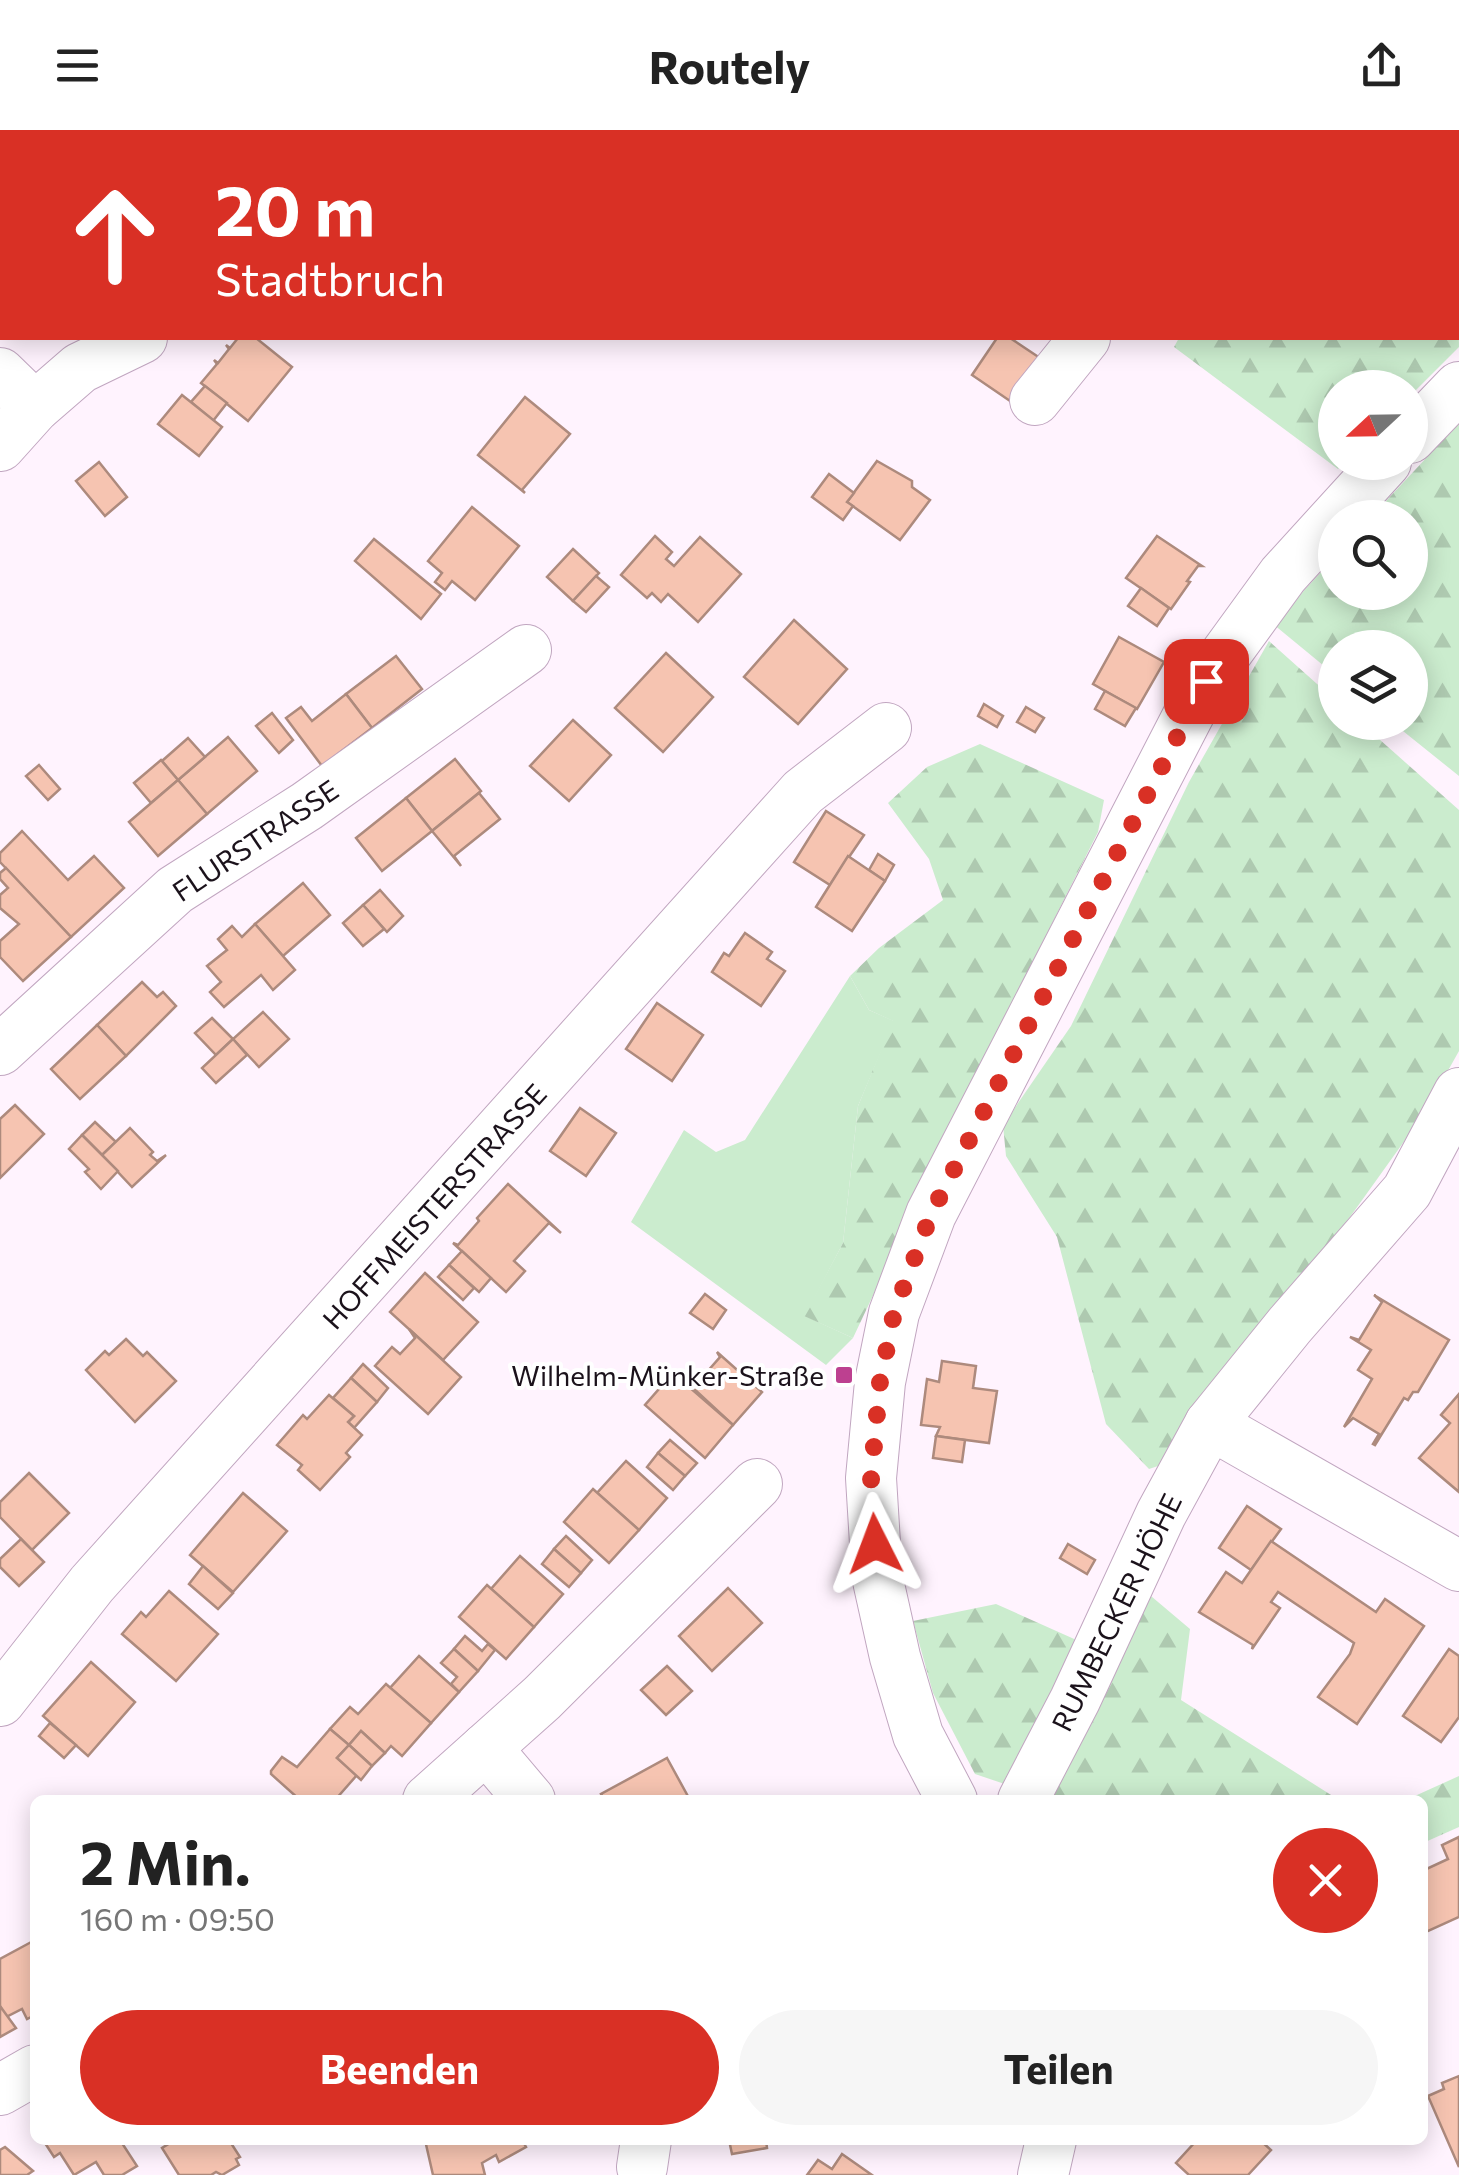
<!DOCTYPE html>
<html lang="de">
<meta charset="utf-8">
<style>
:root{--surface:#fff;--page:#f6f6f6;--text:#222;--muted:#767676;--accent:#d93025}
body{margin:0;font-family:Commissioner,sans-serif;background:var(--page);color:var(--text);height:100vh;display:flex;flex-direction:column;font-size:38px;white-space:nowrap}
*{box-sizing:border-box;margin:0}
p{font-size:32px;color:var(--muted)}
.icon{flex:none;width:55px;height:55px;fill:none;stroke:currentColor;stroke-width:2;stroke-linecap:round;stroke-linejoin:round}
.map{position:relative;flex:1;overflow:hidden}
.details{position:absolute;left:30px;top:1665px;width:1398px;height:350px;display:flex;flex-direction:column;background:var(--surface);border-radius:15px;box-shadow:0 5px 25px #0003}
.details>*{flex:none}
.banner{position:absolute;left:0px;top:0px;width:1460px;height:210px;box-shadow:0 5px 25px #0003;background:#d93025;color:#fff;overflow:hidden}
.needle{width:65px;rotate:248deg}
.controls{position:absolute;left:1318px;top:240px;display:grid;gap:20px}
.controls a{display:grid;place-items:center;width:110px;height:110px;border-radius:50%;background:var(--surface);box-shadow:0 5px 25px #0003;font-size:50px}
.pin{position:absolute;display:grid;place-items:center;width:85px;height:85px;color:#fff;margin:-42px;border-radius:20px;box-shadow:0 5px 15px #0006}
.me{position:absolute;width:110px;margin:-55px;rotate:357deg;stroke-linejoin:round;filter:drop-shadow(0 0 8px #0008)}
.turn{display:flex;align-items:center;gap:35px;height:210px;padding:0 50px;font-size:45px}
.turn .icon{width:130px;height:130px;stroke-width:2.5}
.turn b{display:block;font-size:70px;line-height:85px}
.round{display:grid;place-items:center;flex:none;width:105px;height:105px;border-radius:52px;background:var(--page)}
.headline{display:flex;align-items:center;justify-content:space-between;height:170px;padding:0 50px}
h1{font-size:60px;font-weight:700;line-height:75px}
.action{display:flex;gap:20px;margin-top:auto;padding:20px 50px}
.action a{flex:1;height:115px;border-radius:60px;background:var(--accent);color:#fff;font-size:40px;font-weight:700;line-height:115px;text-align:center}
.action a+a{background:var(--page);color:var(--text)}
header{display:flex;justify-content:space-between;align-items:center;height:130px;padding:0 50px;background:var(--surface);font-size:45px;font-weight:700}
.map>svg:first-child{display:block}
.grass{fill:#cbecce}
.forest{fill:url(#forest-firs)}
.building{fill:#f6c4b1;stroke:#ad8a7d;stroke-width:2.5}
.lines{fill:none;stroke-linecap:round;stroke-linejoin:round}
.minor-casing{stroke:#c1a6c0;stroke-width:52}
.minor{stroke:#fff;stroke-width:50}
.route{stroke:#d93025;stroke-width:18;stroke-dasharray:0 32.4}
.poi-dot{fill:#bd4090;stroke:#fff;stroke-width:4}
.labels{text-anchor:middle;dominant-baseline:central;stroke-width:8;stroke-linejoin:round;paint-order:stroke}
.street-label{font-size:28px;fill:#1b121b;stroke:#fff}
.poi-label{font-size:28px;fill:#1b121b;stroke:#fff;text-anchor:end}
</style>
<header><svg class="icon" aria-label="menu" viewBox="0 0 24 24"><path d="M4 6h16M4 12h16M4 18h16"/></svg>Routely<svg class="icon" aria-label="share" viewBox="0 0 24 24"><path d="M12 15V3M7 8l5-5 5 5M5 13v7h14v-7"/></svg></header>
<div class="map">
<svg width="1459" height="2045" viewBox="0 0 1459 2045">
<defs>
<pattern id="forest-firs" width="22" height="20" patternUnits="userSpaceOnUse" patternTransform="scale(2.5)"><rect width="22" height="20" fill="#cbecce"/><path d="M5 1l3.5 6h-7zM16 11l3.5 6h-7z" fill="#aec9b0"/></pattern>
</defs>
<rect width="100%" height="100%" fill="#fff3fe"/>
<polygon class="grass" points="850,846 869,880 894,891 858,976 843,1113 805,1186 853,1208 826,1235 631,1092 684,1000 716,1022 745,1010"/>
<g class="forest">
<polygon points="1458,156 1459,217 1410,266 1410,258 1335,258 1335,332 1344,333 1338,339 1174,217 1179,208 1458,208"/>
<polygon points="1459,293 1459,646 1393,593 1410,592 1410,518 1335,518 1335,545 1273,494 1335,427 1335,462 1410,462 1410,388 1371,387"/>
<polygon points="1269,511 1335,570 1335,592 1361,593 1459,680 1459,921 1423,985 1176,1330 1149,1339 1106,1294 1057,1107 1006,1026 1003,995 1071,896 1189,652"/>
<polygon points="980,614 1104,670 1098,702 991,915 853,1208 804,1186 843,1113 858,976 893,891 869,880 850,846 879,818 943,770 929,729 888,673 927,637"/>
<polygon points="1145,1461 1190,1499 1181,1570 1339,1670 1052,1670 975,1644 933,1563 913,1491 996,1474 1110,1525"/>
<polygon points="1459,1646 1459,1697 1423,1713 1422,1670 1406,1670"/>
</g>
<g class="building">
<polygon points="238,208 256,208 292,237 248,291 201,253 217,234 214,230 218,233 229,219 226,215 230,218"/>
<polygon points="997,208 1010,208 1046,232 1016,275 972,245"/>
<polygon points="205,256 227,273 213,291 191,272"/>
<polygon points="182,265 222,297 199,326 158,294"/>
<polygon points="525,267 570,304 522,360 525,363 478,325"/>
<polygon points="877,331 912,351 912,357 930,370 900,410 847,372"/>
<polygon points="99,332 127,367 105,386 76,351"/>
<polygon points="829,344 854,363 847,372 853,376 843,390 812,367"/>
<polygon points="472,377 519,416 475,470 452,451 445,460 435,452 442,443 428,431"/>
<polygon points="655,406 672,422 666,429 674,436 700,407 741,444 698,492 668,464 661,472 652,463 647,468 621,445"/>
<polygon points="1157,406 1202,436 1198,436 1187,451 1190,452 1171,479 1126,448"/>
<polygon points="374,409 441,464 421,489 355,431"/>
<polygon points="573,419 599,443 573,471 547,447"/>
<polygon points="596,446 609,457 586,482 573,471"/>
<polygon points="1141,458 1169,478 1157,496 1128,476"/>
<polygon points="794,490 847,539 798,594 744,547"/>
<polygon points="1119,507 1164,532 1137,579 1093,554"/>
<polygon points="666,523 713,567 663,622 615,578"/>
<polygon points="396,526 422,559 372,598 346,564"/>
<polygon points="1105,561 1136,578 1125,596 1095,579"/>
<polygon points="346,564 372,598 322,636 286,588 301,577 312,591"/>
<polygon points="984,574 1003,586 997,597 978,586"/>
<polygon points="1026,577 1044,588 1035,602 1017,592"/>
<polygon points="272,583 293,610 279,623 256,596"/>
<polygon points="573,590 611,625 569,671 530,636"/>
<polygon points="228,607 257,641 207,684 178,650"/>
<polygon points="188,608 205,627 178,650 162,631"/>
<polygon points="455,629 481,661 432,701 406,668"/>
<polygon points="161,630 178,650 151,673 134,653"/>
<polygon points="39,635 60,659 48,670 26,646"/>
<polygon points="178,650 207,684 158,726 129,692"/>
<polygon points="479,663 500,689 454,726 461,736 432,701"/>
<polygon points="406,668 432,701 382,741 356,708"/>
<polygon points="826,681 864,705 830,755 794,732"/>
<polygon points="22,701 68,750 94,726 124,758 71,807 0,732 0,723"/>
<polygon points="878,724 894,735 885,751 869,740"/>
<polygon points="848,726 885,751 852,801 816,777"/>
<polygon points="6,738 71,807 23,851 0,827 0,811 19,794 0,778 0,765 8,758 0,749 0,743"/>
<polygon points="303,753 330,785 283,826 255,794"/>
<polygon points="380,760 403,786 387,802 363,775"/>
<polygon points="363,775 384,799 363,816 343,793"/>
<polygon points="255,794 295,840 273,860 261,845 224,877 210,862 221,852 207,836 227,820 218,809 232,796 242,807"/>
<polygon points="745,803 772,822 767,829 785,841 761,876 712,842 724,823 729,826"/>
<polygon points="142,852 157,867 163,862 176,876 126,926 97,895"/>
<polygon points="657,873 703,905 672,951 626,919"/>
<polygon points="263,882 289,909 259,937 233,909"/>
<polygon points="212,888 233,909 216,925 195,903"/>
<polygon points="97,895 126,926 80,969 51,939"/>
<polygon points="233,909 247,925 216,953 202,938"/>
<polygon points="15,975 44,1004 0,1048 0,989"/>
<polygon points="580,978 616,1003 586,1046 550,1021"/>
<polygon points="95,992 116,1012 102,1025 82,1005"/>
<polygon points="130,998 153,1022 150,1025 157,1031 166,1025 132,1057 102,1025"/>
<polygon points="82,1005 118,1041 101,1059 85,1042 89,1039 69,1019"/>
<polygon points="508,1054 561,1103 549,1093 514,1131 525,1141 506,1162 453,1113 458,1115 479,1091 477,1088"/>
<polygon points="462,1121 491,1148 479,1162 449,1135"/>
<polygon points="449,1135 474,1158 463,1170 438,1147"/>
<polygon points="425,1143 478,1192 443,1230 390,1182"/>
<polygon points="705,1164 726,1180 713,1199 690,1183"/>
<polygon points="1374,1165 1449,1210 1418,1262 1413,1262 1408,1270 1404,1268 1375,1315 1373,1314 1379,1304 1353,1288 1344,1297 1372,1249 1358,1240 1371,1220 1350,1207 1359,1210 1382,1172"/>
<polygon points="409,1199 461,1247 428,1284 375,1236 392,1217 400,1224 415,1208"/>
<polygon points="126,1209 143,1226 147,1222 176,1251 135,1292 86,1240 105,1221 109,1225"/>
<polygon points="717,1222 762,1262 733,1295 693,1258 720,1227"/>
<polygon points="942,1231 976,1236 973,1258 997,1261 989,1313 936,1306 940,1297 921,1295 927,1249 939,1252"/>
<polygon points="363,1234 388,1258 377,1272 351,1248"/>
<polygon points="673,1243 733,1295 705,1328 645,1275"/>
<polygon points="351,1248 377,1272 354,1298 348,1292 354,1286 333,1268"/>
<polygon points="1459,1264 1459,1362 1419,1328 1450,1293 1441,1285"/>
<polygon points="329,1265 354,1286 348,1292 362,1305 346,1323 350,1327 320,1360 298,1340 302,1335 277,1315 303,1285 307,1289"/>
<polygon points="936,1306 965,1310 962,1332 933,1328"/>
<polygon points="670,1310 697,1333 685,1346 658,1323"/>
<polygon points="658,1323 685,1346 673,1360 647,1337"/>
<polygon points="626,1331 667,1368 639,1400 597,1363"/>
<polygon points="29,1343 69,1383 32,1420 0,1387 0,1372"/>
<polygon points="593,1359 639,1400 609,1433 564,1392"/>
<polygon points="243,1363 287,1401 233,1462 190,1425"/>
<polygon points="1247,1376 1281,1399 1251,1440 1219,1418"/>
<polygon points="566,1406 592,1430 581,1443 554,1419"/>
<polygon points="21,1409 44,1432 19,1456 0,1437 0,1429"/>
<polygon points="1271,1411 1376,1482 1385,1469 1424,1496 1357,1594 1318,1567 1350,1524 1354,1513 1278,1462 1271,1472 1280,1478 1252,1519 1253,1515 1199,1482 1226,1442 1242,1453"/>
<polygon points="1068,1414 1095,1430 1087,1444 1060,1428"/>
<polygon points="554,1419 581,1443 569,1457 542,1434"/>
<polygon points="520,1426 563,1464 534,1497 491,1459"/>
<polygon points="203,1436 233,1463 218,1479 189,1454"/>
<polygon points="487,1455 534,1497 506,1529 459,1487"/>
<polygon points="728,1458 762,1493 712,1541 679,1506"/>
<polygon points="169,1461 218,1504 176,1551 122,1504 141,1482 146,1487"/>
<polygon points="465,1506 482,1521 488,1514 495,1520 478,1541 454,1519"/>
<polygon points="454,1519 478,1541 459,1562 451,1554 457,1547 441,1533"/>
<polygon points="1449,1519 1459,1526 1459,1587 1441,1612 1403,1586"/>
<polygon points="419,1526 459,1562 431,1593 390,1558"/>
<polygon points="91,1532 135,1572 88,1626 43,1586"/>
<polygon points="667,1536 692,1561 666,1585 641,1560"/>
<polygon points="386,1554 431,1593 402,1626 391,1616 385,1623 361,1601 349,1615 330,1599 350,1577 358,1584"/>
<polygon points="50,1593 76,1615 64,1628 39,1606"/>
<polygon points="330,1599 349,1615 337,1628 357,1645 335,1670 300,1670 271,1644 271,1641 282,1627 297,1637"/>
<polygon points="361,1601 385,1623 372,1636 349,1615"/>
<polygon points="349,1615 372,1636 361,1650 337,1628"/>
<polygon points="667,1628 690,1670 605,1670 601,1664"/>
<polygon points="1459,1707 1459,1787 1426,1802 1422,1795 1422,1741 1448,1729 1442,1715"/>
<polygon points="35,1810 35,1885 27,1889 22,1879 6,1887 0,1876 0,1829"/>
<polygon points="0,1876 16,1898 0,1907"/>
<polygon points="1459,1946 1459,2037 1428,1966 1444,1959 1442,1953"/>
<polygon points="43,2010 120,2010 137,2036 122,2045 104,2045 96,2032 74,2045 60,2023 54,2027"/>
<polygon points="175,2010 229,2010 240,2027 236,2029 239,2035 222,2045 216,2042 211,2045 179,2045 162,2018"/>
<polygon points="425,2010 522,2010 526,2017 499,2032 496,2025 482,2033 485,2045 433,2045"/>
<polygon points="729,2010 766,2010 767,2018 732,2024"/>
<polygon points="1197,2010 1260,2010 1271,2020 1248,2045 1189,2045 1176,2033"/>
<polygon points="5,2017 33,2041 27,2045 0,2045 0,2020"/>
<polygon points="842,2024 872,2045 807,2045 818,2030 832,2039"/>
</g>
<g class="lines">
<g class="minor-casing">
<g id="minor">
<polyline points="434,2 436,0"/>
<polyline points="1195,2 1197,0"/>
<polyline points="0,243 35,277"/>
<polyline points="1035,270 1085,208"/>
<polyline points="1410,308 1459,257"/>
<polyline points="0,316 35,277 80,238 142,208"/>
<polyline points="0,920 175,760 307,676 526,520"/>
<polyline points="1210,1294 1459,1436"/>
<polyline points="0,1571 92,1454 803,662 886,598"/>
<polyline points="486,1618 530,1670"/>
<polyline points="428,1670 542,1568 757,1354"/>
<polyline points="952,1670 918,1605 895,1527 877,1446 871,1348 880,1252 894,1183 931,1084 1206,551 1283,445 1386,332"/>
<polyline points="1023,1670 1075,1570 1161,1384 1210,1294 1290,1195 1407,1061 1459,963"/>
<polyline points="0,1960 35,1940"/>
<polyline points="642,2037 646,2010"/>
<polyline points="1043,2045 1051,2010"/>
</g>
</g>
<use href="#minor" class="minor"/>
</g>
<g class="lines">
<polyline class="route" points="875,1414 871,1348 880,1252 894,1183 931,1084 1206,551"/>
</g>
<rect class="poi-dot" x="834" y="1235" width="20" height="20" rx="5"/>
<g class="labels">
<g class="street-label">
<text transform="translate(255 710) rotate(-34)">FLURSTRASSE</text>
<text transform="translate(434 1076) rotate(-48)">HOFFMEISTERSTRASSE</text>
<text transform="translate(1116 1482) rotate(-64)">RUMBECKER HÖHE</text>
</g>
<g class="poi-label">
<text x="824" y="1245">Wilhelm-Münker-Straße</text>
</g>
</g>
</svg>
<div class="controls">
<a><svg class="needle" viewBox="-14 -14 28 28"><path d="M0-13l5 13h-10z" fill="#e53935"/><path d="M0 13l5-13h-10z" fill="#767676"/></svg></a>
<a><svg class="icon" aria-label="search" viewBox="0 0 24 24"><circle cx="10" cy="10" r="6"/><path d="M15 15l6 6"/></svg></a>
<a><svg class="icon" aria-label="layers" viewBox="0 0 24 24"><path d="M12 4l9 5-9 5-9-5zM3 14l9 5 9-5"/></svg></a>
</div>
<div class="pin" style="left:1206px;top:551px;background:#d93025"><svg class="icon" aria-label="arrive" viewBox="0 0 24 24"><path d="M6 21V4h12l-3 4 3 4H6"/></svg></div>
<svg class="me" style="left:875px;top:1414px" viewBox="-20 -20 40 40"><path d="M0-17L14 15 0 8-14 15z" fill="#d93025" stroke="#fff" stroke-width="4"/></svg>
<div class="banner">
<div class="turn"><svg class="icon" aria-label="ahead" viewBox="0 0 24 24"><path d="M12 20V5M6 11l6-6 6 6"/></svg><div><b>20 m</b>Stadtbruch</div></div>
</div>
<section class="details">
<div class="headline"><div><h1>2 Min.</h1><p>160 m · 09:50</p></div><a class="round" style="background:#d93025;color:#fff"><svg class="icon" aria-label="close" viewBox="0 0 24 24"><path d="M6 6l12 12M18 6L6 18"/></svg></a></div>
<div class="action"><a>Beenden</a><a>Teilen</a></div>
</section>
</div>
